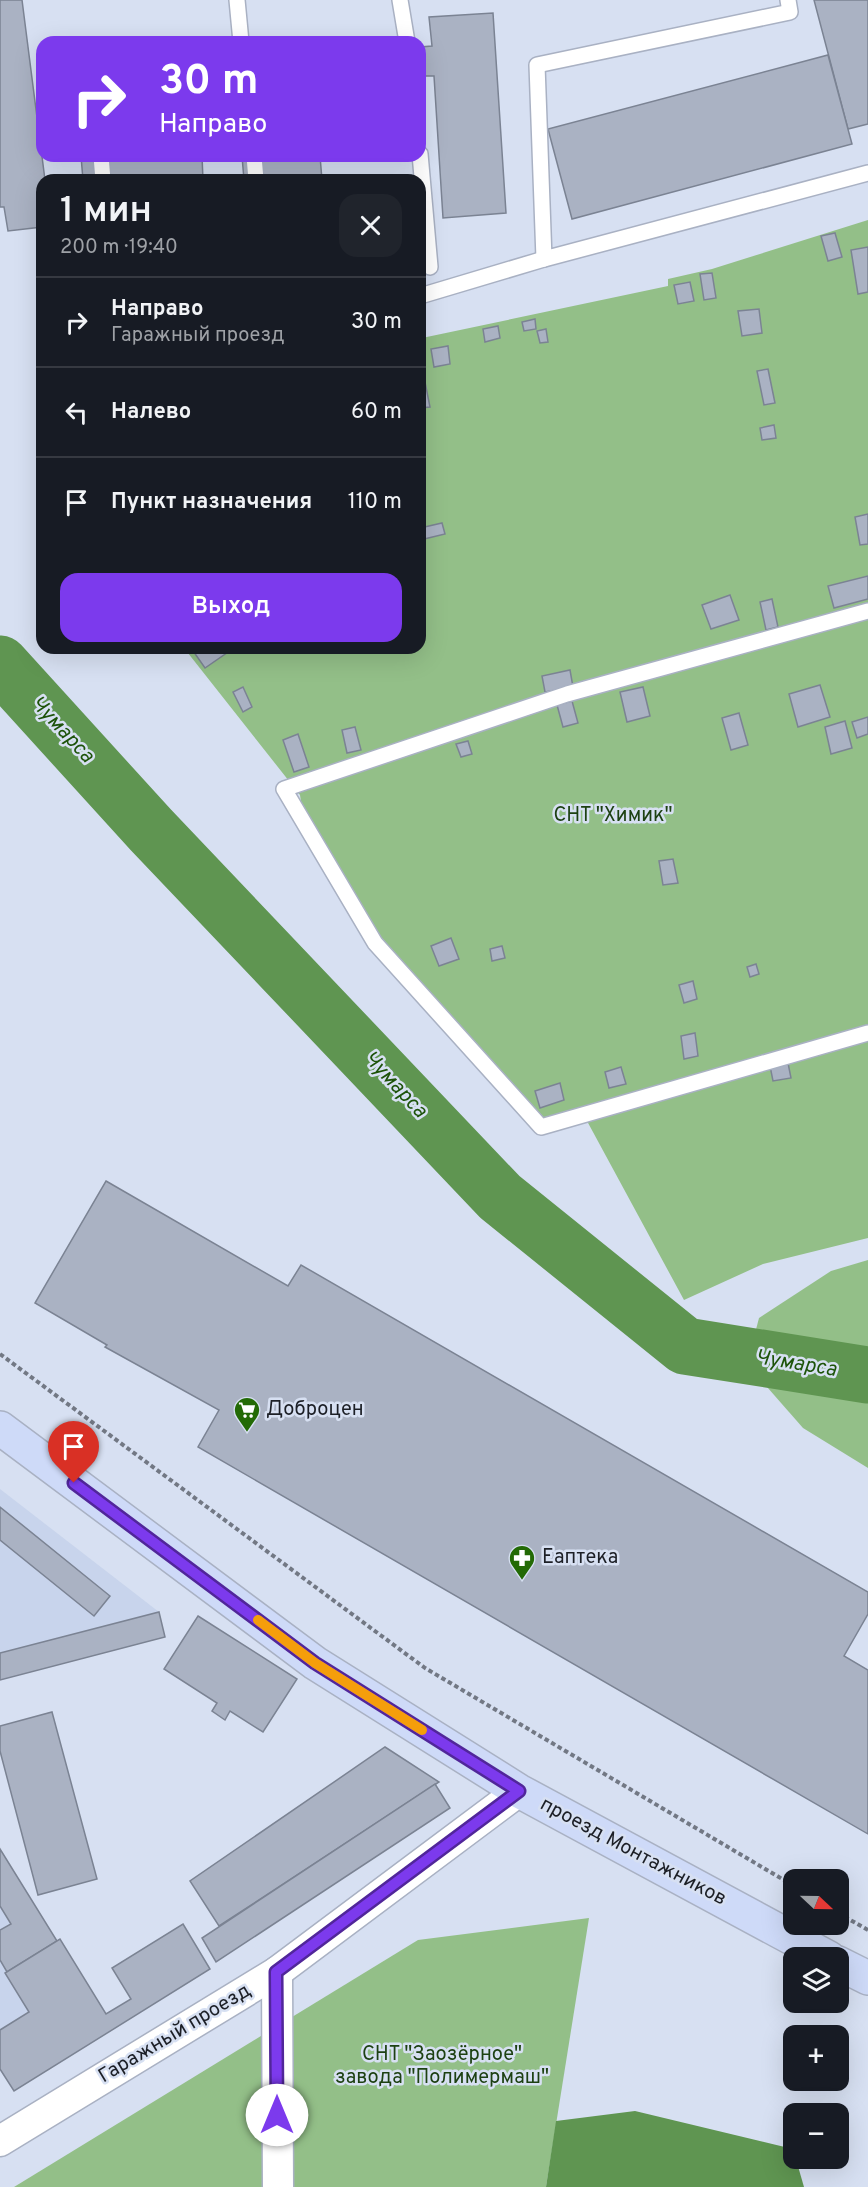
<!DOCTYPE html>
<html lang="ru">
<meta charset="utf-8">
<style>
:root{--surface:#171b24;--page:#20242c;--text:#f1f3f6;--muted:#9ea1a6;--line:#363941;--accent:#7c3aed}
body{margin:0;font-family:Overpass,sans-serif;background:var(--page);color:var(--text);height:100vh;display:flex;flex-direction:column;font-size:22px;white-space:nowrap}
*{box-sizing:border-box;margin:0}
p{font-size:20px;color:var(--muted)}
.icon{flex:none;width:33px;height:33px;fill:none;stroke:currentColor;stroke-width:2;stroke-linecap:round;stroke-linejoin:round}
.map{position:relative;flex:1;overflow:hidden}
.details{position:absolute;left:36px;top:174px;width:390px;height:480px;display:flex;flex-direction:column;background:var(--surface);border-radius:18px;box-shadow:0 6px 24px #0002}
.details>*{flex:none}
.guide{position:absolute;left:36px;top:36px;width:390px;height:126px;border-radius:18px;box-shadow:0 6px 24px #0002;background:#7c3aed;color:#fff;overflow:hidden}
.needle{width:39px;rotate:112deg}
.fabs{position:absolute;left:783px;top:1869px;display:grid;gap:12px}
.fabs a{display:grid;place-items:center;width:66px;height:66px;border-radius:12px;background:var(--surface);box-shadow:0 6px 24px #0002;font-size:30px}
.pin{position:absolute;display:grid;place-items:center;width:51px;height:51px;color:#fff;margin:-62px -26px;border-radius:50% 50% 50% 0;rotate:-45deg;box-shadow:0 0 6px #0007}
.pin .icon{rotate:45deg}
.me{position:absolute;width:66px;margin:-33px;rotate:0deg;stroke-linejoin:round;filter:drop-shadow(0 0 4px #0008)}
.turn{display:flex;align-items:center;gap:21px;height:126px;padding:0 24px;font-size:27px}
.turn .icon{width:78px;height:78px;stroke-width:2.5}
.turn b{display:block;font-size:42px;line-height:51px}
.round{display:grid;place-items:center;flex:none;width:63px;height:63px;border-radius:18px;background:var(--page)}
.head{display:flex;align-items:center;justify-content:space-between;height:102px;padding:0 24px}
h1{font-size:36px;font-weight:600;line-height:45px}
.cta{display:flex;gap:12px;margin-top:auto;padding:12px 24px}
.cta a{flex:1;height:69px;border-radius:18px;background:var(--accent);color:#fff;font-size:24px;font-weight:600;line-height:69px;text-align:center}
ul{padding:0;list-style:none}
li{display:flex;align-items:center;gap:18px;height:90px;padding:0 24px;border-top:2px solid var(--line)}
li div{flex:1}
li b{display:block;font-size:22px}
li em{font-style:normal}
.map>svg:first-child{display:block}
.built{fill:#c8d4ec}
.green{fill:#93bf88}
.water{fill:#5f9551}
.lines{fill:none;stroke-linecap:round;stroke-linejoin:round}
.river{stroke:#5f9551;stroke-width:57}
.building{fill:#aab2c3;stroke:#7b8393;stroke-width:1.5}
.lane-casing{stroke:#a9b1c3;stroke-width:18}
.street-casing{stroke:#a9b1c3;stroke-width:33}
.secondary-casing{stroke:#a9b1c3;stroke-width:36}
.path{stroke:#727884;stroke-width:4;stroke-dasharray:4.5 3;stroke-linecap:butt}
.lane{stroke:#fff;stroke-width:15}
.street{stroke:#fff;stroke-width:30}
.secondary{stroke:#cedaf8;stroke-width:33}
.route-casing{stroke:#51269a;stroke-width:15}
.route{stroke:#7c3aed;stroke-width:10}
.slow{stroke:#f59e0b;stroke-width:10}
.labels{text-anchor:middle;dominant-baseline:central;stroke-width:5;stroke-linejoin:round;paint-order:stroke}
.park-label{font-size:20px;fill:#1d4112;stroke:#d7e0f2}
.poi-label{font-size:20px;fill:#1c1f26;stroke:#d7e0f2;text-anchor:start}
.street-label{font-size:20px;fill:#1c1f26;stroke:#d7e0f2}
.water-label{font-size:21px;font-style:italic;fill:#1d530a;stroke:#d7e0f2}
</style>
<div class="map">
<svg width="868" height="2187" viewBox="0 0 868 2187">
<rect width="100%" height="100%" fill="#d7e0f2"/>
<g class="built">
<polygon points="0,1489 159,1612 165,1637 0,1680"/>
<polygon points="0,1849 57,1941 5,1973 29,2012 0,2030"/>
</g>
<g class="green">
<polygon points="868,220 868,1238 763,1264 684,1300 587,1121 551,1130 370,925 303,815 300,795 184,648 420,648 422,338 668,286 668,279 712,269"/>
<polygon points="868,1260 868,1468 803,1428 747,1364 759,1318 831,1271"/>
<polygon points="589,1918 546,2187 14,2187 418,1940"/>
</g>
<polygon class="water" points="635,2111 793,2149 804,2187 546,2187 556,2121"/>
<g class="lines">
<polyline class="river" points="0,664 151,830 500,1197 685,1346 868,1375"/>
</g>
<g class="building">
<polygon points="0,0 22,0 45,180 42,180 42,227 8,231 4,207 0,207"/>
<polygon points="814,0 868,0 868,124 848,129"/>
<polygon points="493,13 506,213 443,218 434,76 422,76 420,47 432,46 429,17"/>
<polygon points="828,55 852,144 572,219 548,129"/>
<polygon points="81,156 202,156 203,180 83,180"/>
<polygon points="242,156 320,156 322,180 244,180"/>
<polygon points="835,233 842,257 828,261 821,236"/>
<polygon points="868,247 868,292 858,294 851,250"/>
<polygon points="712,273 716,298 704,300 700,274"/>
<polygon points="690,282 694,301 678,304 674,285"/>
<polygon points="759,309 762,333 742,336 738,311"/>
<polygon points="535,319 536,329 524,331 522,322"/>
<polygon points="498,326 500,338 485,342 483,329"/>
<polygon points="546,329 548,342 540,343 537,331"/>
<polygon points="448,346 450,364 434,367 431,349"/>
<polygon points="420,357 430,407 420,408"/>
<polygon points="768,369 775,403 764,405 757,371"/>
<polygon points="774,425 776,438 762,440 760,428"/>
<polygon points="868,514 868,544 860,545 855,517"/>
<polygon points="442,523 445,534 420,540 420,528"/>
<polygon points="868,576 868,599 834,608 828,586"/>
<polygon points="730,595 739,620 711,629 702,605"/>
<polygon points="772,599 778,627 766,630 760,602"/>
<polygon points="191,648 230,648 231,650 205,668"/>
<polygon points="570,670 573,687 545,692 542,676"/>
<polygon points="820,685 830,717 798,727 789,694"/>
<polygon points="243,687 252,707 243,712 233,692"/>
<polygon points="643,687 650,716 627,722 620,692"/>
<polygon points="572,701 578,723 563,727 557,705"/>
<polygon points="739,713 748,745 731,750 722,718"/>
<polygon points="868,717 868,734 857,738 852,722"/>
<polygon points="845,721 852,748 831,754 825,727"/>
<polygon points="355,727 361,750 347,753 342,730"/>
<polygon points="298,734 309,767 294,772 283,740"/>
<polygon points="468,741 472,754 461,757 456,744"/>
<polygon points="673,859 678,883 663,885 659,861"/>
<polygon points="451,938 459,959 439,966 431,946"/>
<polygon points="502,946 505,958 492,961 490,949"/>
<polygon points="756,964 759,974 750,977 747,967"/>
<polygon points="693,981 697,999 684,1003 679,985"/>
<polygon points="695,1033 698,1056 684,1059 681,1036"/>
<polygon points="788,1063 791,1078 773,1081 770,1066"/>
<polygon points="621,1067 626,1084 609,1088 605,1072"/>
<polygon points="560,1083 564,1100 540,1108 535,1091"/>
<polygon points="106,1181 288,1286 301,1265 868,1592 868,1614 844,1656 868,1670 868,1834 198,1447 219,1410 105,1347 107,1345 35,1303"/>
<polygon points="0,1507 110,1596 94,1616 0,1540"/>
<polygon points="159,1612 165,1637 0,1680 0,1653"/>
<polygon points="198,1616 297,1679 263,1732 230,1711 225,1720 212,1711 217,1703 164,1669"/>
<polygon points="52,1712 97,1879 38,1895 0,1751 0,1726"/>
<polygon points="385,1747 439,1782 219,1926 190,1881"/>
<polygon points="435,1784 450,1808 216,1962 202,1938"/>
<polygon points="0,1849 57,1941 7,1972 0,1960 0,1930 11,1924 0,1906"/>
<polygon points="183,1924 210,1969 14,2091 0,2069 0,2030 29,2012 5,1973 60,1939 106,2014 131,1999 112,1968"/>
</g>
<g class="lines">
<g class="lane-casing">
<g id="lane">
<polyline points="237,0 241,42"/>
<polyline points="400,0 407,42"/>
<polyline points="788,0 790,12 537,65 544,259 868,173"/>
<polyline points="420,154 430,267"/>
<polyline points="101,156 103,180"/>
<polyline points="254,156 256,180"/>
<polyline points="420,296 544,259"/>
<polyline points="868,611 567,694 284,789 375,943 541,1127 868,1033"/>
</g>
</g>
<g class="street-casing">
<g id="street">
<polyline points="277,1972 278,2187"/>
<polyline points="0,2141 277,1972 519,1791"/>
</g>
</g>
<g class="secondary-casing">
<g id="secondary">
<polyline points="0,1428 315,1663 519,1791 829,1958"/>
<polyline points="838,1963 868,1978"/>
</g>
</g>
<g class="path">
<polyline points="0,1354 425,1668 794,1886"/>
<polyline points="838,1913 868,1930"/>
</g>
<use href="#lane" class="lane"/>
<use href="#street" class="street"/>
<use href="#secondary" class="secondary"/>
</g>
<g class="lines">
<g class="route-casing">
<polyline id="route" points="74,1483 315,1663 519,1791 276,1972 277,2115"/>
</g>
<use href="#route" class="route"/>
<polyline class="slow" points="258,1620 315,1663 422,1730"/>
</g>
<defs>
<g id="supermarket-pin" transform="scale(1.35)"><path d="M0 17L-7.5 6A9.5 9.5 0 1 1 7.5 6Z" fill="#236a05" stroke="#d7e0f2"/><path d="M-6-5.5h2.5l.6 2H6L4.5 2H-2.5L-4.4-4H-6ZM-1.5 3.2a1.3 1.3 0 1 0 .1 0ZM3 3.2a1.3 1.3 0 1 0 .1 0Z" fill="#fff"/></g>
<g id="pharmacy-pin" transform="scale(1.35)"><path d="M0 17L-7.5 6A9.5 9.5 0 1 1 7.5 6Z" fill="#236a05" stroke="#d7e0f2"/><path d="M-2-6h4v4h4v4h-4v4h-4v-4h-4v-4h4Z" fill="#fff"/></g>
</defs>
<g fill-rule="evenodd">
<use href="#supermarket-pin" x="247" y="1410"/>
<use href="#pharmacy-pin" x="522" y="1558"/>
</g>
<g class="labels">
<g class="park-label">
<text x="613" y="816">СНТ "Химик"</text>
<text x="442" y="2055">СНТ "Заозёрное"<tspan x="442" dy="23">завода "Полимермаш"</tspan></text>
</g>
<g class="poi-label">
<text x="266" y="1410">Доброцен</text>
<text x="542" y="1558">Еаптека</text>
</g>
<g class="street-label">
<text transform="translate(633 1852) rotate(28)">проезд Монтажников</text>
<text transform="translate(175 2034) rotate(-31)">Гаражный проезд</text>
</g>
<g class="water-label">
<text transform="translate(62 730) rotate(47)">Чумарса</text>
<text transform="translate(395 1085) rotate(47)">Чумарса</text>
<text transform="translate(796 1364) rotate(9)">Чумарса</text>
</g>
</g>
</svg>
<div class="fabs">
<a><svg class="needle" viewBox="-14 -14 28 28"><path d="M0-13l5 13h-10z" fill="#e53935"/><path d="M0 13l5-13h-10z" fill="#9ea1a6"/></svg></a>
<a><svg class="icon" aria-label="layers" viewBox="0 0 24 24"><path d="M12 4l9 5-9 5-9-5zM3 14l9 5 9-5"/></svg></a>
<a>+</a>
<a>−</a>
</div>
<div class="pin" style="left:74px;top:1483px;background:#d93025"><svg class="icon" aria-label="arrive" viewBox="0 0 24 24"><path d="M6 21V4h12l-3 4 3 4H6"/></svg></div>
<svg class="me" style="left:277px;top:2115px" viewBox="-20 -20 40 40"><circle r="19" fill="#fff"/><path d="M0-13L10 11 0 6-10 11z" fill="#7c3aed"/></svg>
<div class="guide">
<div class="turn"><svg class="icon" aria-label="right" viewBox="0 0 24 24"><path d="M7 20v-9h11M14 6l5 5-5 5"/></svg><div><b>30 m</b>Направо</div></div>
</div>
<section class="details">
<div class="head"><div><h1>1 мин</h1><p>200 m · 19:40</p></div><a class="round"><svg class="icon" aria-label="close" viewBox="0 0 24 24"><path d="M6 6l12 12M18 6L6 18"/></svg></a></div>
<ul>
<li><svg class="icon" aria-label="right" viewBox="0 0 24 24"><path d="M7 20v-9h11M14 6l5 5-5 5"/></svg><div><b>Направо</b><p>Гаражный проезд</p></div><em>30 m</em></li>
<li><svg class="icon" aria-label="left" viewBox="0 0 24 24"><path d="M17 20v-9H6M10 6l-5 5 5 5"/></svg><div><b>Налево</b></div><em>60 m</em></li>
<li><svg class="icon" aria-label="arrive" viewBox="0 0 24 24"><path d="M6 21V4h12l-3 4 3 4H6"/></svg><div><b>Пункт назначения</b></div><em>110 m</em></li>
</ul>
<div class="cta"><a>Выход</a></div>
</section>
</div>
